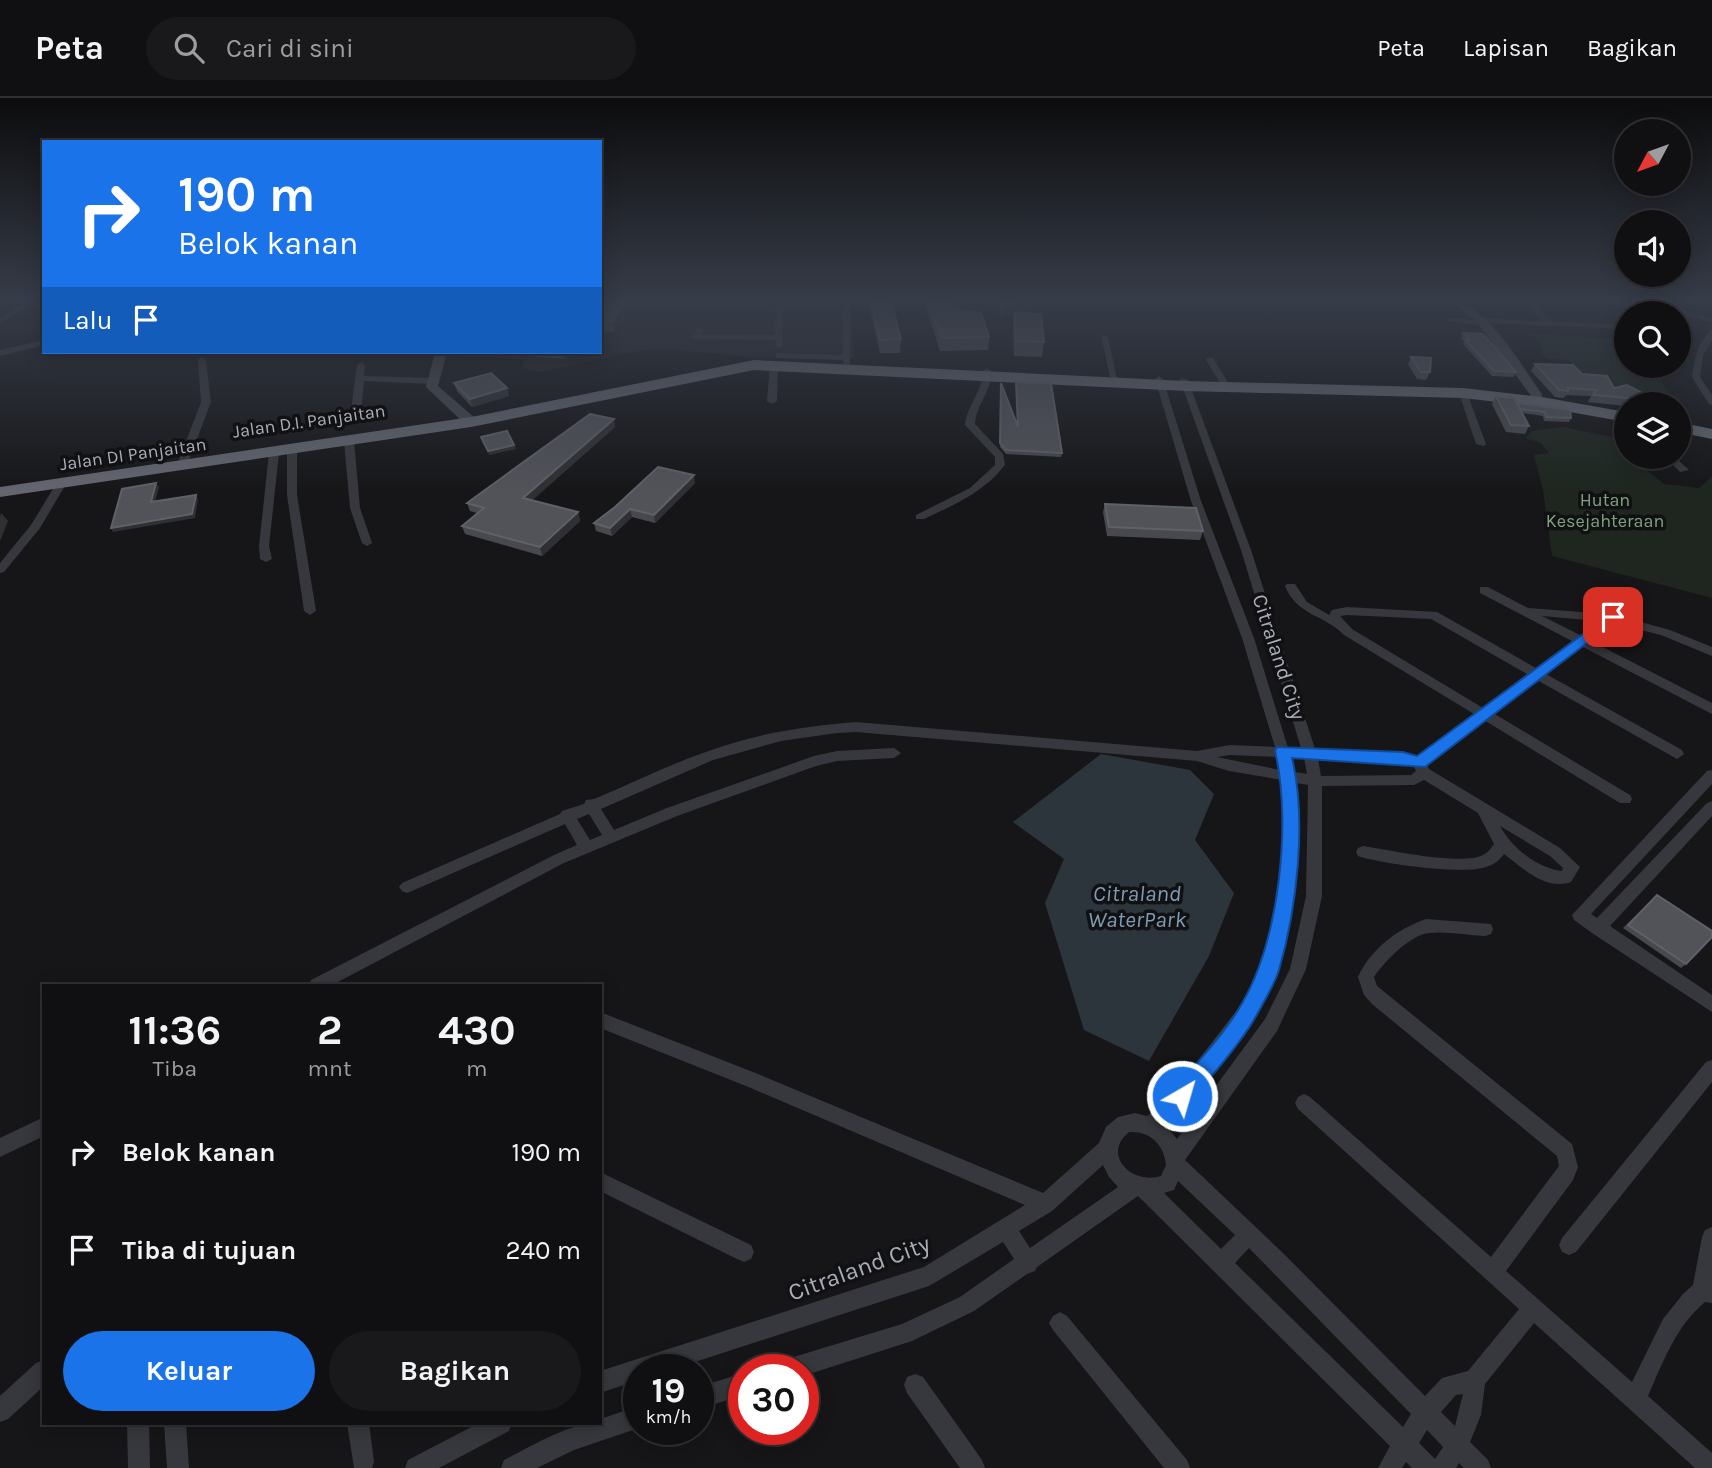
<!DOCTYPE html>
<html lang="id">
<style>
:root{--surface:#101012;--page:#19191b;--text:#f1f3f6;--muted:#9c9d9f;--line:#303032;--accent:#1a73e8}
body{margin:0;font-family:Karla,sans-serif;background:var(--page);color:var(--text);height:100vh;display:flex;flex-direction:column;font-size:26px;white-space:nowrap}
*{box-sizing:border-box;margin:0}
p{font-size:23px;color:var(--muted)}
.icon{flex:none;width:38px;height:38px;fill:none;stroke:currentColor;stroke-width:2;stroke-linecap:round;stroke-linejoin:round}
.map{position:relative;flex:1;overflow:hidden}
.side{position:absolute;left:42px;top:886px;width:560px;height:441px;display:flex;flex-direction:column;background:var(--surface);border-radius:0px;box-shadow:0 4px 18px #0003,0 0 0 2px var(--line)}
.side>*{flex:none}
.hud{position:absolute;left:42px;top:42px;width:560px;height:214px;border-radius:0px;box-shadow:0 4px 18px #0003,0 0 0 2px var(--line);background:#1a73e8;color:#fff;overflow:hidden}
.needle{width:46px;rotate:229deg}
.buttons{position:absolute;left:1614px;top:21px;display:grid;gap:14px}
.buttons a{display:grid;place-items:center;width:77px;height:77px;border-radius:50%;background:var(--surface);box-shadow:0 4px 18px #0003,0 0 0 2px var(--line);font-size:35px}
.speed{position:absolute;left:623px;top:1256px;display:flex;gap:14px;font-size:35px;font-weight:700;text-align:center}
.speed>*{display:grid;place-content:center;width:91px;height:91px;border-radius:50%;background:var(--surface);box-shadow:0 4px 18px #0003,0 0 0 2px var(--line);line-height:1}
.speed small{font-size:18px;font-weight:400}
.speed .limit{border:10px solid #d22;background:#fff;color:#111}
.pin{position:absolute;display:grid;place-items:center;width:60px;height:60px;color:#fff;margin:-30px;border-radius:14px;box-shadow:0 4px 10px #0006}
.me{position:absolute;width:77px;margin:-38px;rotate:38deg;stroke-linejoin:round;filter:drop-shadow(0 0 5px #0008)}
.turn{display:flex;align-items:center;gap:24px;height:147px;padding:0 21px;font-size:32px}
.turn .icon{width:91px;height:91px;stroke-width:2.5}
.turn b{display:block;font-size:49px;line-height:60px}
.then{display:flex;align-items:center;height:66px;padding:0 21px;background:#0003;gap:14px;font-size:26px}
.eta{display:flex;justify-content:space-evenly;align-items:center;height:119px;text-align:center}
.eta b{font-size:42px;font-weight:700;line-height:49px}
.button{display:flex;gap:14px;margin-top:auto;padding:14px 21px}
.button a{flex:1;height:80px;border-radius:42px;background:var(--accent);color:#fff;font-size:28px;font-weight:700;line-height:80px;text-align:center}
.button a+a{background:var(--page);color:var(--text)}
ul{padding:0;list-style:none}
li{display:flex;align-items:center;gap:21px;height:98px;padding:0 21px}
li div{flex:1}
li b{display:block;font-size:26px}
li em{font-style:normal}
header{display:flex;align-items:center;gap:42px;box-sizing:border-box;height:98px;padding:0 35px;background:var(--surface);border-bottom:2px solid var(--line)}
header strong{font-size:33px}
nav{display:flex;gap:38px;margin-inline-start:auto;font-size:24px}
.search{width:490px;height:63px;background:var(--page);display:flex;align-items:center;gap:18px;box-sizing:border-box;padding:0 24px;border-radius:38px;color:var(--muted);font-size:26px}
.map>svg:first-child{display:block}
.built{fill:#222225}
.green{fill:#1e261f}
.water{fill:#2c353c}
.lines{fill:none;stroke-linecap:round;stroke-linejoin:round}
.street{fill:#37383d;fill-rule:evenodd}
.secondary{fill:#45474d;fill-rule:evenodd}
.highway{fill:#63666e;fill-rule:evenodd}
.wall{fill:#47494d}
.shaded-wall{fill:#2f3033}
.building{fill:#525359;stroke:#5f6168;stroke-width:2}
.route{fill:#1a73e8;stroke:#114b97;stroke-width:2}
.labels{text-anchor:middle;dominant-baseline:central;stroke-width:7;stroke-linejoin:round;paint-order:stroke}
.far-street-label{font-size:18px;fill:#a8adb8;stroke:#111113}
.far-park-label{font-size:18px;fill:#7fa381;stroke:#111113}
.street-label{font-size:21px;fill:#a8adb8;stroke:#111113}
.water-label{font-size:23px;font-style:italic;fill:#7f9bb3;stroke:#111113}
.near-street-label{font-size:24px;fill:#a8adb8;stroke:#111113}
</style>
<header>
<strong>Peta</strong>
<div class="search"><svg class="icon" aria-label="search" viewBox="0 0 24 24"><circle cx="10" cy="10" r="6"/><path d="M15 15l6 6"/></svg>Cari di sini</div>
<nav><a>Peta</a><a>Lapisan</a><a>Bagikan</a></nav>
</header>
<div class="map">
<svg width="1712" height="1370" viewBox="0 0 1712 1370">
<rect width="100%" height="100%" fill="#161618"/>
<polygon class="built" points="600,203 850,203 854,260 750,259 664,251 638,253 541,274 523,270 523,261 443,258 444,254 600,254"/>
<g class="green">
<polygon points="1524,235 1626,242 1626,268 1653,268 1668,294 1655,293 1656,306 1605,283 1583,280 1569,262 1548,261 1541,255 1541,243"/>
<polygon points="1563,329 1617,340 1626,345 1626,359 1631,359 1664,386 1699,390 1712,379 1712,500 1552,458 1543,392 1534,357 1549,355 1541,345 1526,340 1532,333"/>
</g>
<polygon class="water" points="1101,656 1190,672 1214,696 1195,742 1234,795 1209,858 1149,963 1084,932 1045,805 1064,761 1013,724"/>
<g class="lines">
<g class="street">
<polygon points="0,203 6,203 0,207"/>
<polygon points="27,203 36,203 0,225 0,220"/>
<polygon points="775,203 783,203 782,249 776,249 775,242 695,241 691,239 699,230 703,232 700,237 775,237"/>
<polygon points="842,203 850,203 850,266 844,266 843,262 776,260 776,256 779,255 843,257"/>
<path d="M1527 203H1535L1551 223 1626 227V231L1486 225 1482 227 1451 224 1447 222C1457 216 1471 226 1481 220L1542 223Z"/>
<polygon points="1548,203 1657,206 1661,204 1686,213 1712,220 1712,224 1686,218 1682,227 1678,229 1678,215 1667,211 1552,205"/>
<path d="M1712 232V242L1703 258 1700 279 1712 297V307L1709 306 1692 279C1694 263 1698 242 1712 232Z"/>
<polygon points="1101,237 1108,239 1117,281 1110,279"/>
<polygon points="44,242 44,247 0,258 0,252"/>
<polygon points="341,254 350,254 346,257"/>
<polygon points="202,259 206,262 211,304 189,362 184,365 179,362 201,304 198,262"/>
<polygon points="1207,260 1213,260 1227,283 1226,285 1220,285 1206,262"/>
<polygon points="361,264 365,267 364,278 432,280 436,283 432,286 364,283 361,313 356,316 351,313 357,267"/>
<polygon points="774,264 778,267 777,303 772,306 767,303 770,267"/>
<path d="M987 270 991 273C992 293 976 307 975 326L1003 356 1005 367C984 394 954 407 924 421H916V417L970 390 995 367V359L965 327C967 307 983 293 983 273Z"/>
<path d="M1159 278 1163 281 1201 403 1254 540 1288 650H1301L1241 452 1180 282 1181 280 1188 282 1251 452 1315 651 1403 655 1417 659 1474 616 1344 537C1325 517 1296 517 1285 488L1287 486H1295L1307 504 1329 517 1332 512 1347 509 1437 514 1536 570 1572 543 1480 495V489H1488L1528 510 1607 516 1613 514 1619 518 1670 532 1712 549V558L1661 537 1612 525 1589 542 1712 605V616L1581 548 1546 576 1682 652 1684 656 1677 661 1537 582 1493 615 1630 697 1632 701 1630 705H1620L1484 622 1427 666 1429 671 1560 750 1580 769 1571 784C1545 793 1523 770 1504 756 1498 764 1492 768 1482 770 1458 776 1382 766 1358 758L1356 754 1358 750 1363 748C1390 752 1460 768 1483 757 1488 755 1491 750 1494 746L1478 715 1424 682 1414 687 1322 688V798L1306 871 1277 933 1185 1062 1284 1156 1425 1298 1442 1280 1468 1273 1519 1211 1298 1011 1295 1005 1298 999 1304 996 1310 999 1491 1159 1559 1068 1557 1058 1372 906 1364 897 1358 879C1371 851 1397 831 1426 821L1491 826 1493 831 1491 836 1485 838C1467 837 1447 833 1429 835 1411 836 1384 864 1374 879L1377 888 1572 1046 1578 1069 1573 1082 1506 1173 1632 1284 1663 1221 1683 1196 1693 1187 1702 1139 1705 1132 1712 1129V1205L1705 1204C1676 1228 1663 1264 1648 1298L1712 1355V1370H1695L1534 1225 1485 1286 1481 1317 1470 1344 1488 1362 1491 1370H1464L1459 1365 1456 1370H1412L1406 1364 1402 1370H1378L1390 1348 1138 1098 1037 1169 1035 1173 1027 1176 974 1213 912 1243 803 1278V1272H776L779 1264 787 1261 902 1226 960 1199 1014 1161 1003 1144 929 1188 670 1272H639V1282L600 1295V1273L924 1169 1025 1107 746 988 600 930V914L758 976 1043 1095 1099 1045 1106 1029 1118 1019 1135 1015 1147 1018 1176 991 1254 890C1280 829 1285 748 1282 682L1229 673 1197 663 856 634 837 635 781 643 713 662 601 711 614 732 667 710 814 658 837 653 894 650 901 655 894 660 837 663 816 668 677 718 564 765 332 887H309L311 882 554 757 577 747 565 726 412 793 407 795 402 793 399 789 402 785 560 716 562 713 584 706 586 702 594 701C630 686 666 668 703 655 752 636 805 628 856 624L1197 653 1230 647 1275 649 1242 540 1191 403 1155 281ZM1347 517 1431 521 1527 576 1483 610 1352 531 1340 518ZM1542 518 1599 523 1580 537ZM1230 657 1277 659 1280 672 1217 659ZM1291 660H1304L1307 676 1295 674ZM1318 661 1403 665 1414 669 1416 673 1411 677 1321 678ZM1296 685 1308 687 1306 798 1290 871 1265 921 1177 1041 1165 1027C1193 999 1216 967 1240 935 1249 923 1261 910 1268 896 1296 836 1299 750 1296 685ZM589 716 602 737 590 742 577 721ZM1500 728 1550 758 1563 770 1562 773C1537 770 1512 750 1500 728ZM1129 1034C1150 1033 1164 1046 1166 1067L1161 1078C1132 1087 1101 1057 1129 1034ZM1103 1067 1109 1079 1118 1089 1030 1150 1019 1133 1052 1113ZM1178 1083 1235 1137 1221 1151 1164 1095 1174 1092ZM1249 1150 1411 1316 1403 1329 1235 1165ZM1463 1296 1455 1328 1441 1314 1456 1297ZM1427 1332 1443 1349 1435 1361 1419 1345Z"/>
<polygon points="1460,293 1467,295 1486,346 1484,348 1476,346 1459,295"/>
<polygon points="349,340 354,343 360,410 372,445 367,448 362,445 350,410 344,343"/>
<polygon points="292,349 297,352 297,397 316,513 310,517 304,513 287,397 287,352"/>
<polygon points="274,352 279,355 269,448 272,461 266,464 260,461 259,448 269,355"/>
<polygon points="1665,359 1675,359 1689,372 1680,374"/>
<polygon points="61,383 66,386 40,430 4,474 0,475 0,465 31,427 56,386"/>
<polygon points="1712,672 1712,686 1591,816 1597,820 1707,705 1712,703 1712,718 1610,828 1712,897 1712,914 1592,835 1574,822 1572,817 1707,673"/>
<polygon points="1712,962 1712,984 1576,1154 1569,1157 1562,1154 1559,1147 1562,1140 1706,964"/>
<polygon points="44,1019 44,1038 0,1059 0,1040"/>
<polygon points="600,1074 751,1147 754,1154 751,1161 744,1164 737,1161 600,1093"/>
<polygon points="1060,1214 1067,1218 1187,1362 1190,1370 1164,1370 1053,1232 1049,1225 1053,1218"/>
<polygon points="44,1262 44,1288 8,1321 0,1324 0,1298 36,1265"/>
<polygon points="744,1275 744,1297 698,1311 698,1289"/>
<polygon points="915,1276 923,1279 982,1362 985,1370 960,1370 907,1295 904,1287 907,1279"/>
<path d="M639 1308V1330L574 1352 537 1370H501L504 1362C533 1348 567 1325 600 1325V1321Z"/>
<polygon points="127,1325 149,1325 150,1370 128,1370"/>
<polygon points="164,1325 186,1325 189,1370 167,1370"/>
<polygon points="347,1325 369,1325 374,1364 372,1370 354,1370"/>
<polygon points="479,1325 512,1325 509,1333 439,1370 405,1370 408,1362"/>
</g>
<g class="secondary">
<path d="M1451 203C1485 203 1523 270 1542 296V302H1534L1477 224Z"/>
<polygon points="435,254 447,254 438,288 476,321 476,327 466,327 426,289"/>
</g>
<g class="highway">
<polygon points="754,262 1186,283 1463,290 1542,299 1626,314 1626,324 1542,309 1463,300 1186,293 754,272 471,329 0,399 0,389 471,319"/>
<polygon points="1678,324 1712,331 1712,341 1678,334"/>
</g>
</g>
<g class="wall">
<polygon points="607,203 634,203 634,206 614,234 600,233 600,210"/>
<polygon points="868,203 891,203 901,241 900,255 880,255"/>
<polygon points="924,203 955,203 959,212 989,239 988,252 940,253"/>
<polygon points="1054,203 1016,215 1044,244 1042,259 1014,258 1013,229 1014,215 1001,219 999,215 1000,204"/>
<polygon points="1463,235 1516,274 1514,279 1492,278 1463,246 1464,243 1461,240"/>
<polygon points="487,254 570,254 563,261"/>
<polygon points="1411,259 1430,274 1426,282 1417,281 1408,266"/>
<polygon points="1535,266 1582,276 1614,290 1658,303 1656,306 1626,306 1626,308 1588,304 1591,298 1566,297 1564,300 1555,299 1531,273"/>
<polygon points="1016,284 1062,355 1061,359 1006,356 1000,349 1000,288 1018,327"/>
<polygon points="454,285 507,290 509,298 472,309 457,293"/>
<polygon points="1496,298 1517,305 1571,320 1569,324 1544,323 1543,318 1522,315 1529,328 1525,336 1506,334 1492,306"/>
<polygon points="615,329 532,402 578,414 580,423 542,458 465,436 462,428 477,415 470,413 467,405"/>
<polygon points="695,385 655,425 632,419 612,438 596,433 594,425"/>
<polygon points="1105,406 1203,433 1200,442 1107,438 1103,414"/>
<polygon points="1657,797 1686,866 1681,870 1623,830"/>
</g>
<g class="shaded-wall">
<polygon points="627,203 634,203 634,206 614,234 612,223"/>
<polygon points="1021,203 1054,203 1001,219 1002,209"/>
<polygon points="561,254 570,254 563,261"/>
<polygon points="507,290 509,298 472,309 470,301"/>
<polygon points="614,321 615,329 526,408 523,400"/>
<polygon points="514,347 516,351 489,357 488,353"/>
<polygon points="694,377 695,385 655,425 654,417"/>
<polygon points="156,385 159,389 154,408 151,404"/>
<polygon points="196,397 198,401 195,420 113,434 111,430"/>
<polygon points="630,411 632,419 612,438 610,430"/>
<polygon points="578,414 580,423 542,458 540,449"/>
<polygon points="1,415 8,423 0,443 0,419"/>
</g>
<g class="building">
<polygon points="607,203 627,203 612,223 600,222 600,210"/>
<polygon points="871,203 891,203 901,241 880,242"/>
<polygon points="929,203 955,203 959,212 981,215 989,239 941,240"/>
<polygon points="1003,203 1021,203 1002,209 1000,204"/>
<polygon points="1014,215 1041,216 1044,244 1016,243"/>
<polygon points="1463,235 1483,236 1516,274 1494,273 1465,242 1469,242"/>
<polygon points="1411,259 1431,260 1430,274 1421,274"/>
<polygon points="1535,266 1573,267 1582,276 1607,278 1614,290 1627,287 1658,303 1593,297 1596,292 1568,290 1568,293 1559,292"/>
<polygon points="491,275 507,290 470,301 454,285"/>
<polygon points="1016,284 1051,285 1062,355 1006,352 1000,345 1001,285 1018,329"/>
<polygon points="1496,298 1514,300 1529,328 1511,327"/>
<polygon points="1517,305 1570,312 1571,320 1546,319 1545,314 1520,311"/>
<polygon points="590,316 614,321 523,400 578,414 540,449 462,428 484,410 467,405"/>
<polygon points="507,333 514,347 488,353 481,339"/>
<polygon points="658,369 694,377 654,417 630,411 610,430 594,425 615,409"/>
<polygon points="156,385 151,404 196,397 192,416 111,430 122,391"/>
<polygon points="1105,406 1196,410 1203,433 1109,429"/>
<polygon points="1657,797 1712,833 1712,839 1686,866 1628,827"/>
</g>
<linearGradient id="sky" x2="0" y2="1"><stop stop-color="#0c0c0d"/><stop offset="0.51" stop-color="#363c48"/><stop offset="1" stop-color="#363c48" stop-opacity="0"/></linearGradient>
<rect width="1712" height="395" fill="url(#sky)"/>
<path class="route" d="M1613 514 1617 515V522L1425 669 1292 660C1307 722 1297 810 1279 872 1274 888 1263 905 1255 920 1238 950 1211 977 1190 1005L1182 1007 1175 1005 1172 998 1175 990C1197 964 1224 937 1241 907 1279 843 1292 726 1275 653L1277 649 1403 654 1417 658Z"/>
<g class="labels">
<g class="far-street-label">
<text transform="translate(309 323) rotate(-8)">Jalan D.I. Panjaitan</text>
<text transform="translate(133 356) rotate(-8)">Jalan DI Panjaitan</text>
</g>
<g class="far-park-label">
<text x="1605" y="402">Hutan<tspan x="1605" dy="21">Kesejahteraan</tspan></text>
</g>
<g class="street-label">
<text transform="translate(1279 559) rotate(72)">Citraland City</text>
</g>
<g class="water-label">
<text x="1137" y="795">Citraland<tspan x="1137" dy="26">WaterPark</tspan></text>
</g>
<g class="near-street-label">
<text transform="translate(859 1170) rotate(-20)">Citraland City</text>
</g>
</g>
</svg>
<div class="buttons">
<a><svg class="needle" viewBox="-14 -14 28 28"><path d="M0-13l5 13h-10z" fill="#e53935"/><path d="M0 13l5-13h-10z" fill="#9c9d9f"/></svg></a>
<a><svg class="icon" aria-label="sound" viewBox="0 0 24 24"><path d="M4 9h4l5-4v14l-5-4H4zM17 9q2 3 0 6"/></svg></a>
<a><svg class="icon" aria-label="search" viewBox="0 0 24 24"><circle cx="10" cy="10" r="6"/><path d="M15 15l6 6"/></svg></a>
<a><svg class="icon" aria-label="layers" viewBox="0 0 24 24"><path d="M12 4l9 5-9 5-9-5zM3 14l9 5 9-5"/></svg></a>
</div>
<div class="speed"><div>19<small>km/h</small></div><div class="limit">30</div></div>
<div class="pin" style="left:1613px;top:519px;background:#d93025"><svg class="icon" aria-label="arrive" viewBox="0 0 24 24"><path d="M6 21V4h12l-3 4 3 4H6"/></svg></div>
<svg class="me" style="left:1182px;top:998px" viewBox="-20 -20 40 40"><circle r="17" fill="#1a73e8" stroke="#fff" stroke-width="3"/><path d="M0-11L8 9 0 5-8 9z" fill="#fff"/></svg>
<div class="hud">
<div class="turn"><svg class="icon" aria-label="right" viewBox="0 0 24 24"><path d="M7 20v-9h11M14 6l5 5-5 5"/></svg><div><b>190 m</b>Belok kanan</div></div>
<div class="then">Lalu<svg class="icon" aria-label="arrive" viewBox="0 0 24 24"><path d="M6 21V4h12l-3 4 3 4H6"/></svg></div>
</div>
<section class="side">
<div class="eta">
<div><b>11:36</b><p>Tiba</p></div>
<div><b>2</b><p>mnt</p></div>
<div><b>430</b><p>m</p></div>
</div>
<ul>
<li><svg class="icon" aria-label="right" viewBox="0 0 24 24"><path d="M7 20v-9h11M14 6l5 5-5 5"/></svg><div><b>Belok kanan</b></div><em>190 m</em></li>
<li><svg class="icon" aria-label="arrive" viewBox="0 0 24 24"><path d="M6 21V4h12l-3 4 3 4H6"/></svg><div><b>Tiba di tujuan</b></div><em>240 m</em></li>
</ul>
<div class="button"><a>Keluar</a><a>Bagikan</a></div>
</section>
</div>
